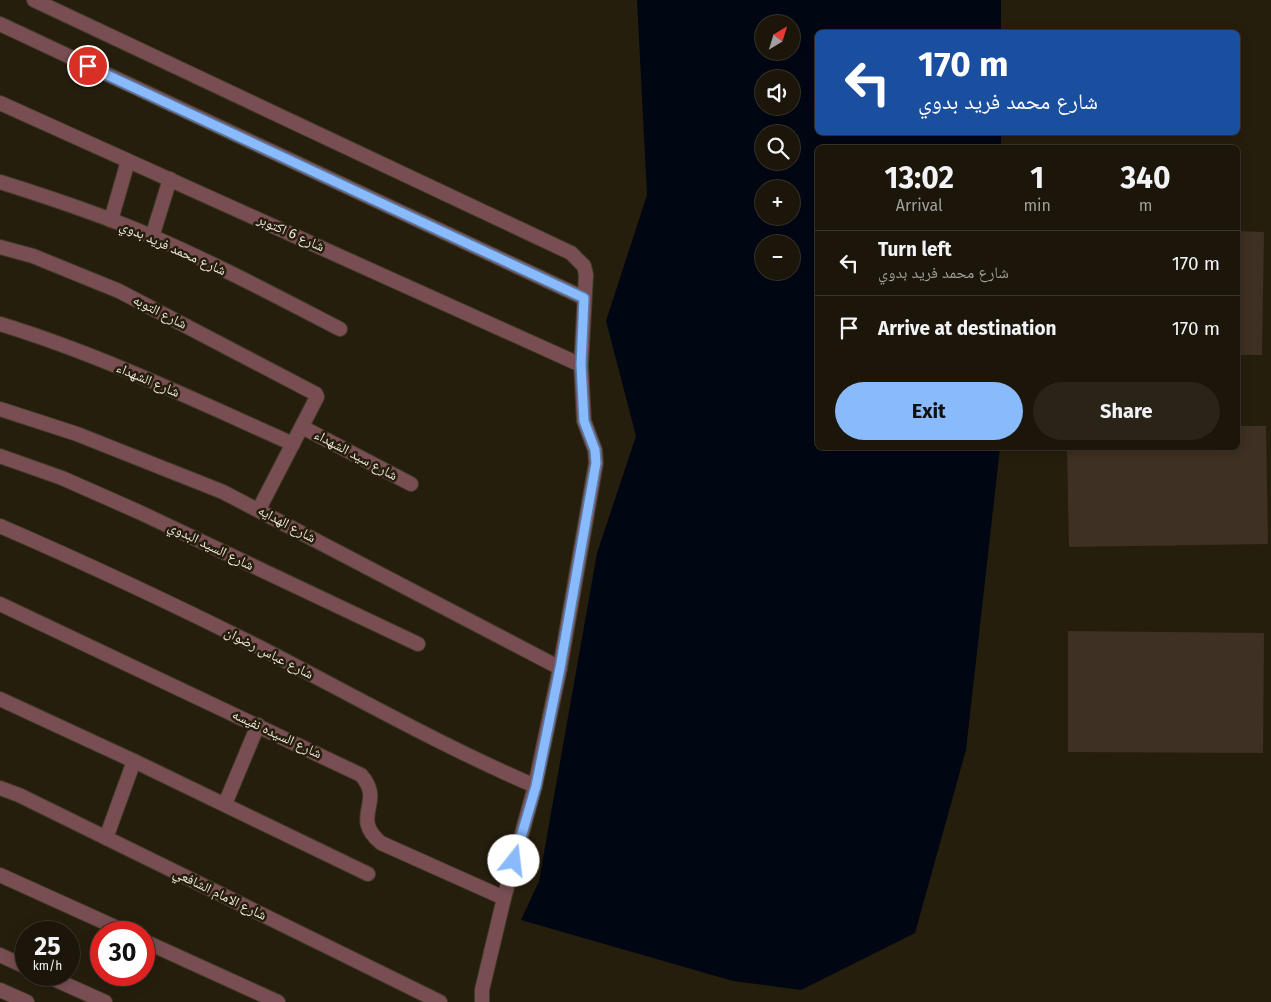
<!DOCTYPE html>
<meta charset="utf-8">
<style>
:root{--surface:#1c160a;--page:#292318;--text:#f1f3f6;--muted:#a09f9c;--line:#3a352b;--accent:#89bafc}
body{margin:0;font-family:"Fira Sans","Noto Naskh Arabic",sans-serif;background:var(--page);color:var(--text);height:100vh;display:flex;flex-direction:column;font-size:19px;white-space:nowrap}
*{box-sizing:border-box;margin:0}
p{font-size:16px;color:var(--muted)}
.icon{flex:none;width:28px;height:28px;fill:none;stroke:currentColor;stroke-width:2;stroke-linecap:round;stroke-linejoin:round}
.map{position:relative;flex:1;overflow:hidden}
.sheet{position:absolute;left:815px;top:145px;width:425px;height:305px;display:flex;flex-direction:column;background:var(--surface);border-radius:8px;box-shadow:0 2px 12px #0003,0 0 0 1px var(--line)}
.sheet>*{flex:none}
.banner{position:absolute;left:815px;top:30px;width:425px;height:105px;border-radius:8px;box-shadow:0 2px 12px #0003,0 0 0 1px var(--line);background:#1a4fa0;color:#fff;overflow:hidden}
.needle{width:32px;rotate:38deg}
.tools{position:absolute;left:755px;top:15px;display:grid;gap:10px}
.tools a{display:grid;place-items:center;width:45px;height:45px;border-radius:50%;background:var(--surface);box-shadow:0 2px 12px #0003,0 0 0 1px var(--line);font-size:25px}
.speed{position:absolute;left:15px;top:921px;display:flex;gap:10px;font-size:25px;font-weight:700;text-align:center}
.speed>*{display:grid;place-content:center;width:65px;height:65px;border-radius:50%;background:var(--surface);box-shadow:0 2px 12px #0003,0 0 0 1px var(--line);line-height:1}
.speed small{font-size:12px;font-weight:400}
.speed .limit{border:8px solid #d22;background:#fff;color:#111}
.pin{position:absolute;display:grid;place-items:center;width:42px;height:42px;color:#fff;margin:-21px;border:2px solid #fff;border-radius:50%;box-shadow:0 1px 5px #0007}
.me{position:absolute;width:55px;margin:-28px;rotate:16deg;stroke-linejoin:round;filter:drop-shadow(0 0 4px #0008)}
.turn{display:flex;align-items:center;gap:18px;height:105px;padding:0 20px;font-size:22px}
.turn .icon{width:65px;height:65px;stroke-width:2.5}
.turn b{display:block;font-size:35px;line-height:42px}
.eta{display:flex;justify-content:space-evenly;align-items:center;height:85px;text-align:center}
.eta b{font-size:30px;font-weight:700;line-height:35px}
.primary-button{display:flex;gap:10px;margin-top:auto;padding:10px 20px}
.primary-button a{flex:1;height:58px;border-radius:30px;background:var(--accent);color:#111;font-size:20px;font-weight:700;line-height:58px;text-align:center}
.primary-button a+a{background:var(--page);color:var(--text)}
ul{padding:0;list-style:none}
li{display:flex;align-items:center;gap:15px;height:65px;padding:0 20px;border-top:1px solid var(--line)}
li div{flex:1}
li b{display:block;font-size:19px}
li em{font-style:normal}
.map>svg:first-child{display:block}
.water{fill:#000713;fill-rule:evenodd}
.building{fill:#3e3022}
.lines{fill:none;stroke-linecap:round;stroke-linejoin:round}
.minor-casing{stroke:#423a2a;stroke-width:16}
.minor{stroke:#784e52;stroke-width:14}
.route-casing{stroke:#5979a4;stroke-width:12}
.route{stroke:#89bafc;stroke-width:9}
.labels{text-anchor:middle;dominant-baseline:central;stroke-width:5;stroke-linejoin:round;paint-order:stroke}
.street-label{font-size:14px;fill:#eee8dd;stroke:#261e0d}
</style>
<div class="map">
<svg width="1271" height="1002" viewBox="0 0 1271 1002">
<rect width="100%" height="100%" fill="#261e0d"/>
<path class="water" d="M637 0H1001V32H818V132L1001 133V147L818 148V448H1000L966 750 915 933 801 990 733 981 521 920 539 881 597 553 636 436 606 321 647 195ZM764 24H791V51H764ZM764 79H791V106H764ZM764 134H791V161H764ZM764 189H791V216H764ZM764 244H791V271H764Z"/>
<g class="building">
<polygon points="1238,231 1264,232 1262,355 1238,355"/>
<polygon points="1238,426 1266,426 1268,544 1069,547 1067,448 1238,448"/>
<polygon points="1068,631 1264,633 1263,753 1068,752"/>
</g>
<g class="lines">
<g class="minor-casing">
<g id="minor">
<polyline points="34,0 571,253 584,266 586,275 581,365 584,421 595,450 596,463 560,668 535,786 504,898 482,990 482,1002"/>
<polyline points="0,24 584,298"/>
<polyline points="0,103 581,365"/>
<path d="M0 182C51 198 102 215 151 236 216 264 278 297 340 329"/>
<polyline points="111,220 128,161"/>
<polyline points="152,237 170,179"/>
<polyline points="0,247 33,256 119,291 316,394 317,397 259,509"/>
<path d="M0 324C101 355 197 401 293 444"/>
<polyline points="0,409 77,434 223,492 560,668"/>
<polyline points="302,427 411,484"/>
<polyline points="0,456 62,478 139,512 418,644"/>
<path d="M0 526C88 564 175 605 261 648 352 695 442 746 535 786"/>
<path d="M0 604 361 775C386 803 349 816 381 843L504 898"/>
<polyline points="0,699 134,761 368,874"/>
<polyline points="0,788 19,795 440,1002"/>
<polyline points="225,804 258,725"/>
<polyline points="106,838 134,761"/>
<polyline points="0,875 126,932"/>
<polyline points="144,941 278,1002"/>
<polyline points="0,955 26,967"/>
<polyline points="45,975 105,1002"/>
<polyline points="0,990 27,1002"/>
</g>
</g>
<use href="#minor" class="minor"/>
</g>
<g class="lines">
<g class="route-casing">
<polyline id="route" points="88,66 584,298 581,365 584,421 595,450 596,463 560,668 536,786 514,861"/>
</g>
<use href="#route" class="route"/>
</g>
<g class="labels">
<g class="street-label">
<text transform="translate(291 233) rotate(24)">شارع 6 اكتوبر</text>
<text transform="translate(173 248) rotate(24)">شارع محمد فريد بدوي</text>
<text transform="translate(160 312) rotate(27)">شارع التوبه</text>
<text transform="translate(148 380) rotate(23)">شارع الشهداء</text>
<text transform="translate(356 455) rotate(28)">شارع سيد الشهداء</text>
<text transform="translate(287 524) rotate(28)">شارع الهدايه</text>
<text transform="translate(211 546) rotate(26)">شارع السيد البدوي</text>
<text transform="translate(269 653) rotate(27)">شارع عباس رضوان</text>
<text transform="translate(277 734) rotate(25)">شارع السيده نفيسه</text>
<text transform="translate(220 894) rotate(26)">شارع الامام الشافعي</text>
</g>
</g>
</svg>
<div class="tools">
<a><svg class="needle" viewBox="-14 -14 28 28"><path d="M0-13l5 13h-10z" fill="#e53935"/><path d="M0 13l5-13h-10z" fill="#a09f9c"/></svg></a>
<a><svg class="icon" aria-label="sound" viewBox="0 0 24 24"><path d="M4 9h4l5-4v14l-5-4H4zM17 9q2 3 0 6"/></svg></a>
<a><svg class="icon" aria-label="search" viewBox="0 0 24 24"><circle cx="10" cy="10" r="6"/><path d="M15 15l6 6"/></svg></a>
<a>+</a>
<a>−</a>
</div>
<div class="speed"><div>25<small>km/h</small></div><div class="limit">30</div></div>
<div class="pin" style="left:88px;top:66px;background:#d93025"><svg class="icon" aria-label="arrive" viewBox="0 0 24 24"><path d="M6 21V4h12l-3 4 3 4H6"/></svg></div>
<svg class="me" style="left:514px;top:861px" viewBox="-20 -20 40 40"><circle r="19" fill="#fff"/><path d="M0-13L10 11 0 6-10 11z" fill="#89bafc"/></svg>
<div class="banner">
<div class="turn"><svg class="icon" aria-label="left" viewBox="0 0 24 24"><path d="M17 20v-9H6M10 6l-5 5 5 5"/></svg><div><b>170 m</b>شارع محمد فريد بدوي</div></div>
</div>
<section class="sheet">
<div class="eta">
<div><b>13:02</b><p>Arrival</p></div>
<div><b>1</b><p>min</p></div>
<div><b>340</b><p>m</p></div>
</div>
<ul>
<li><svg class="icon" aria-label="left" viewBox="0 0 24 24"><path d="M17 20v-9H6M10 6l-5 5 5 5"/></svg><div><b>Turn left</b><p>شارع محمد فريد بدوي</p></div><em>170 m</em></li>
<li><svg class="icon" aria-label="arrive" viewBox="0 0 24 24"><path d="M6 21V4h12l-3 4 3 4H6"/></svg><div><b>Arrive at destination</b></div><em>170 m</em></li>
</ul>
<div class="primary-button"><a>Exit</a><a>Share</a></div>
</section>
</div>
